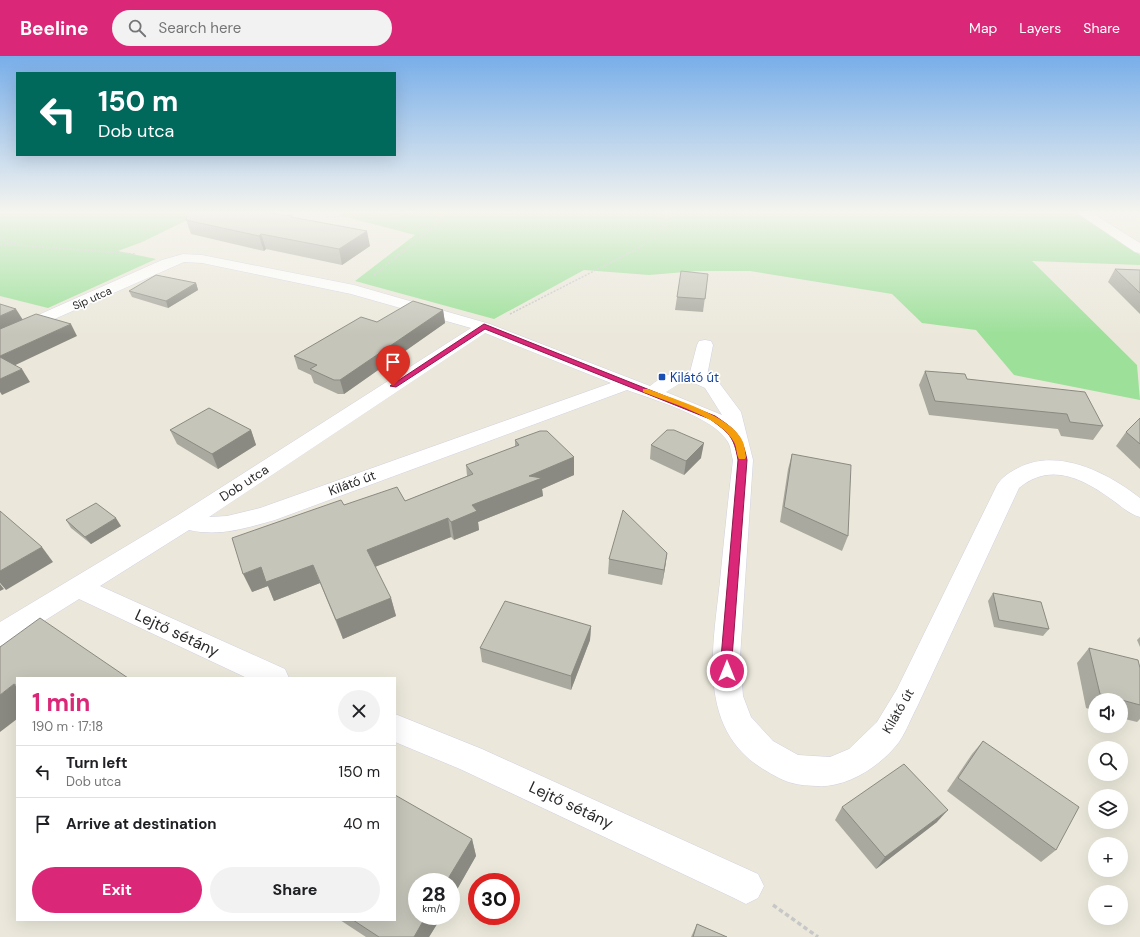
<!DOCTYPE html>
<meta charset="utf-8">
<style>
:root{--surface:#fff;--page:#f2f2f2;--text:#202124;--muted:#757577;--line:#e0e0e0;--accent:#db2777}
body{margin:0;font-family:"DM Sans",sans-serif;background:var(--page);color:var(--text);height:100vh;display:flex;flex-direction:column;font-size:15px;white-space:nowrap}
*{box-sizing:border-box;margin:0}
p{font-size:13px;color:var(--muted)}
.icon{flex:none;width:22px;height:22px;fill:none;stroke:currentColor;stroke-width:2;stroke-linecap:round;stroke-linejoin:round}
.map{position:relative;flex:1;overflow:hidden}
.sheet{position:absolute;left:16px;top:621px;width:380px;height:244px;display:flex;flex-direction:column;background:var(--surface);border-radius:0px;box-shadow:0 4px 16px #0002}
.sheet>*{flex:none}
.hud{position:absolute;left:16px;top:16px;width:380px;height:84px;border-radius:0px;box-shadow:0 4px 16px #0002;background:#00695c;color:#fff;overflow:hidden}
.buttons{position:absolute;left:1088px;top:637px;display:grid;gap:8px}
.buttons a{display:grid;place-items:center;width:40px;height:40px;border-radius:50%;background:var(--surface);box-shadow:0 4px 16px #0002;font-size:20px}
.speed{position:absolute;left:408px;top:817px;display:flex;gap:8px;font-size:20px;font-weight:700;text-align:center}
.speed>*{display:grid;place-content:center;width:52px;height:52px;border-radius:50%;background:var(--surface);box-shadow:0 4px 16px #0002;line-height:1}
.speed small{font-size:10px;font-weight:400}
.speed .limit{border:6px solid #d22;background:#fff;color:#111}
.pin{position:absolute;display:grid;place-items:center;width:34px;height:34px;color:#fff;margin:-41px -17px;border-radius:50% 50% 50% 0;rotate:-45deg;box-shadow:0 0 4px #0007}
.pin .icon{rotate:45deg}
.me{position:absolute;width:44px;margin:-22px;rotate:0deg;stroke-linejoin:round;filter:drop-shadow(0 0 3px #0008)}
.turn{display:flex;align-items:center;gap:14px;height:84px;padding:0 16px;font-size:18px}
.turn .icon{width:52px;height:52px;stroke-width:2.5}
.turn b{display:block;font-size:28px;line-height:34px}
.round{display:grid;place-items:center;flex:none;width:42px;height:42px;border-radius:21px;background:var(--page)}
.summary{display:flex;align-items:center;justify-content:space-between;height:68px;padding:0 16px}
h1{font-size:24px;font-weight:700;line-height:30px;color:var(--accent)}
.cta{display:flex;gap:8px;margin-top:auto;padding:8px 16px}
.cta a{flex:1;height:46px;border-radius:24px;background:var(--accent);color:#fff;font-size:16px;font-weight:700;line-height:46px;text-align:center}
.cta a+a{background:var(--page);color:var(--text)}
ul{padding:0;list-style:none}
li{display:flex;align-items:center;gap:12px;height:52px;padding:0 16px;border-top:1px solid var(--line)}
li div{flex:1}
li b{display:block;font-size:15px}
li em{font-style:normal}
header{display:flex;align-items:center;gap:24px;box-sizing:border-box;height:56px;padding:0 20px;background:var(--accent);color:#fff}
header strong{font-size:19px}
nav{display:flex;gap:22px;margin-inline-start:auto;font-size:14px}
.search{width:280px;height:36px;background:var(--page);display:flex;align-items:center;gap:10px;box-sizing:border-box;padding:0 14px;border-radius:22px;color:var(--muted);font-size:15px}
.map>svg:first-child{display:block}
.green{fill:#9ce099}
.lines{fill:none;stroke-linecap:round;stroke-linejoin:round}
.street-casing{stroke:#d2d0e1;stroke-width:1}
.secondary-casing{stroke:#d2d0e1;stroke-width:1}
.path-far1{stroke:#c7c7c7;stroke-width:1.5;stroke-dasharray:2 1.5;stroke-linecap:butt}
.path{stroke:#c7c7c7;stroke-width:3.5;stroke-dasharray:4.5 3;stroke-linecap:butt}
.street{fill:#fff;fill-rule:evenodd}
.secondary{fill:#fff;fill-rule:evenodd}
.wall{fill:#aaa9a0}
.shaded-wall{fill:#8b8a82}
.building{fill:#c6c5ba;stroke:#8b8a82}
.route{fill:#db2777;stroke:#8e194d}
.slow{fill:#f59e0b}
.transit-dot{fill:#1a4fb4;stroke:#fff;stroke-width:1.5}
.labels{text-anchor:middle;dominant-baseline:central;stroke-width:3.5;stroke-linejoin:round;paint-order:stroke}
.far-street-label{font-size:11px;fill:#292929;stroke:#fff}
.transit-label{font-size:13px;fill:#164399;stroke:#fff;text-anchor:start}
.street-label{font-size:13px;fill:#292929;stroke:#fff}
.near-street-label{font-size:16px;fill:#292929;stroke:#fff}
</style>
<header>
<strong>Beeline</strong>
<div class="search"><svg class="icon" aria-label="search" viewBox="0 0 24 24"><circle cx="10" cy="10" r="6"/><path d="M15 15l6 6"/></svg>Search here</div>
<nav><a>Map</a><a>Layers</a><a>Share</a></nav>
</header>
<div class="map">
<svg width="1140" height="881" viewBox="0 0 1140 881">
<rect width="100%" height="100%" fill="#ebe8db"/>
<g class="green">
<polygon points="0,156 204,156 142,186 118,195 156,203 48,252 0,240"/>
<polygon points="346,156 1075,156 1140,199 1140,209 1032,205 1137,309 1140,344 1014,319 976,274 922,267 892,238 750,215 697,215 649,219 584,214 494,263 355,225 415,179 339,159"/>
</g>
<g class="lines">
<g class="street-casing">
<g id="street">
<path d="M183 198 202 199 354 229 490 268 650 330C663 320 674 314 690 316L697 289 699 285 705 284 711 285 713 289 707 320 717 324 741 356 753 404 740 602 743 640 751 661 773 685 798 699 830 701 849 693 877 666 897 633 997 429C1002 421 1010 416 1018 412 1058 391 1108 417 1140 442V461C1129 458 1121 450 1111 443 1082 422 1050 406 1019 432L917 651C911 662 906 676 899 686 881 710 847 732 817 730 791 729 785 726 763 713 696 672 713 590 720 525 724 484 728 444 733 404 731 398 731 391 728 386 714 361 654 344 627 334L275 464C246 472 220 481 189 474L100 530 285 613 289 622H247L79 543 9 587 0 590V566L178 459 471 272 351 238 202 207 184 206 0 287V276L162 204ZM485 277 611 327 260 452 227 460 209 461ZM682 326 694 327 705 332 722 359 666 336Z"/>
<polygon points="395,658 482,693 758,818 764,830 758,842 746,848 734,842 460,713 395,686"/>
</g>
</g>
<g class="secondary-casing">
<polygon id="secondary" points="1076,156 1090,156 1140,187 1140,197 1135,196"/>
</g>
<g class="path-far1">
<polyline points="327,161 395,160 426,156"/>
<polyline points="0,183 19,188"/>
<polyline points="0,188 135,198"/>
<polyline points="374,219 433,171 448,156"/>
<polyline points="510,258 637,193 663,173 667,162 666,156"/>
</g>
<polyline class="path" points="773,849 818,881"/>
<use href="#street" class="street"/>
<use href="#secondary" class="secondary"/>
</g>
<g class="wall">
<polygon points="292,160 293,161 370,190 342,209 266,193 264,195 191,178 186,164"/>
<polygon points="1115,213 1140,214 1140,258 1108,226"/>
<polygon points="708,218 703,256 675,254 677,241"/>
<polygon points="196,227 198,234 168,252 132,241 129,235"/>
<polygon points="443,254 445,267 344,338 338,338 314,327 311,319 298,313 294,300 377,266"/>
<polygon points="925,315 967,323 1103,370 1093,384 1061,380 1058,373 929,359 919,329"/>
<polygon points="1140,362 1140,413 1116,390 1126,376"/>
<polygon points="170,374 251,374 256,389 218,413 177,388"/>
<polygon points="515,384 574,401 574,419 542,433 543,440 478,466 479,474 454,484 451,481 375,511 391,542 396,560 343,583 320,527 274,545 268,530 252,536 344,449 405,445 467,420 466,409 515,391"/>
<polygon points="651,389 701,402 684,419 650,403"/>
<polygon points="792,398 848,480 842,495 780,466 788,413"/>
<polygon points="66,464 121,470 91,488 71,472"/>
<polygon points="667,497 665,512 662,529 608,518 609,503"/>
<polygon points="993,537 1049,573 1043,580 994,571 988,545"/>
<polygon points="591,570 590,584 571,634 482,606 480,592"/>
<polygon points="1140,581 1140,591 1137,584"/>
<polygon points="1089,592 1140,612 1140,663 1137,666 1121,662 1121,644 1095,644 1095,655 1086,652 1077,607"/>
<polygon points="983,685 1056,794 1041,806 947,735 972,698"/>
<polygon points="842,751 937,766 876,813 835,764"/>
<polygon points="472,783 476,800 451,844 451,826 417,860 442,860 429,881 366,881 340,864 395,864"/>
<polygon points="697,868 727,881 691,881"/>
</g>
<g class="shaded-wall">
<polygon points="367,175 370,190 342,209 339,193"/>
<polygon points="261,178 266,193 264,195 259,180"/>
<polygon points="196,227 198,234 168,252 166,245"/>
<polygon points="16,253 23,264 0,274 0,260"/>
<polygon points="443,254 445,267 344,338 340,324"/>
<polygon points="71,268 77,280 7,313 0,302 0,300"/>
<polygon points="22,313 30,326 2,339 0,336 0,323"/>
<polygon points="251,374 256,389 218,413 212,398"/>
<polygon points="704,387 701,402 684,419 686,405"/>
<polygon points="574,401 574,419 542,433 543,440 478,466 479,474 454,484 451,466 472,449 529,420"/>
<polygon points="116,462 121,470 91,488 85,481"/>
<polygon points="448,462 451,481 372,512 367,494"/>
<polygon points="42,491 53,506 6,534 0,527 0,515"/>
<polygon points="667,497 665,512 662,529 664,514"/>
<polygon points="313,509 320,527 274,545 268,530 252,536 243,518 261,511"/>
<polygon points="0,528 4,533 0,535"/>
<polygon points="391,542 396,560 343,583 336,564"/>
<polygon points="591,570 590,584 571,634 571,620"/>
<polygon points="14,628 17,631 17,663 0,676 0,639"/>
<polygon points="948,754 937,766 876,813 885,801"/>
<polygon points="472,783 476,800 451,844 451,826 446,826"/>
<polygon points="426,860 442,860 429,881 414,881"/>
</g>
<g class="building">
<polygon points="188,156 261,156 292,160 291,161 367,175 339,193 261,178 259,180 186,164"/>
<polygon points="1115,213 1140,214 1140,237"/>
<polygon points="681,215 708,218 705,243 677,241"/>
<polygon points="156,219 196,227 166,245 129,235"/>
<polygon points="413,245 443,254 340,324 334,324 310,313 317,309 294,300 361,261 377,266"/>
<polygon points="0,248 16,253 0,260"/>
<polygon points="36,258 71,268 0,300 0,273"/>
<polygon points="0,301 22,313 0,323"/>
<polygon points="925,315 965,318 967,323 1085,336 1103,370 1070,366 1067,358 935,345"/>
<polygon points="209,352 251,374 212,398 170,374"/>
<polygon points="1140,362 1140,388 1126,376"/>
<polygon points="667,374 674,374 704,387 686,405 651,389"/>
<polygon points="540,375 547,375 574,401 529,420 542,422 472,449 477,455 451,466 448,462 367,494 391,542 336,564 313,509 266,526 261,511 243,518 232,482 341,444 344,449 397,431 405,445 473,418 466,409 519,389 515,384"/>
<polygon points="792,398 851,409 848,480 784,451"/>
<polygon points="96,447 116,462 85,481 66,464"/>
<polygon points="623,454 667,497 664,514 609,503"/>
<polygon points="0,455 42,491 0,515"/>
<polygon points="993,537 1041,546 1049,573 999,564"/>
<polygon points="505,545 591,570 571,620 480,592"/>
<polygon points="40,562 128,622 17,622 17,630 14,628 0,639 0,591"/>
<polygon points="1089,592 1138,604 1140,612 1140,649 1100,638"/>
<polygon points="983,685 1079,751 1056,794 958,722"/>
<polygon points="904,708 948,754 885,801 842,751"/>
<polygon points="395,739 472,783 446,826 417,826 417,860 426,860 414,881 379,881 353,864 395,864"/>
<polygon points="697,868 727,881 693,881"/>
</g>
<linearGradient id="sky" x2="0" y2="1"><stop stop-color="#78aee9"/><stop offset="0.56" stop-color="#f6f5ef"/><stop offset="1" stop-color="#f6f5ef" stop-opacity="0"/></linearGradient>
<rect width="1140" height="279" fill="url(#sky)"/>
<path class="route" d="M484 268 715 360C736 374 742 379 747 404L732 602 733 615 731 618 727 620 723 618 721 602 738 404C734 380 729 377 710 363L485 273 396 331 390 330Z"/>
<path class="slow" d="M643 333H648C673 343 733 360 743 386 745 391 745 397 746 401L745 403H739C736 398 737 391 734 386 720 360 670 347 643 336Z"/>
<rect class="transit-dot" x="658" y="317" width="8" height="8" rx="2"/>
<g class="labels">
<g class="far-street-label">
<text transform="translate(92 242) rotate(-24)">Síp utca</text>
</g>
<g class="transit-label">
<text x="670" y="321">Kilátó út</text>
</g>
<g class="street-label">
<text transform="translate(244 427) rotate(-33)">Dob utca</text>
<text transform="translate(352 427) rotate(-20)">Kilátó út</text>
<text transform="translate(898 655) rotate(-60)">Kilátó út</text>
</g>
<g class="near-street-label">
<text transform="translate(177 577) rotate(25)">Lejtő sétány</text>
<text transform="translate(571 749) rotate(25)">Lejtő sétány</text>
</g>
</g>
</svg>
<div class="buttons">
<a><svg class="icon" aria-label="sound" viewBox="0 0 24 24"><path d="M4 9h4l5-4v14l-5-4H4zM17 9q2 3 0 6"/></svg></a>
<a><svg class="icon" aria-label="search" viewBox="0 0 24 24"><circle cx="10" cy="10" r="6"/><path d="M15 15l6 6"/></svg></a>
<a><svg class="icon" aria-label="layers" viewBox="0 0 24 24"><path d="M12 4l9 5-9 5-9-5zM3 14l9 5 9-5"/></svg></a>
<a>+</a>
<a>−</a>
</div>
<div class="speed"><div>28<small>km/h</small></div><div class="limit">30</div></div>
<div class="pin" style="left:393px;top:330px;background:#d93025"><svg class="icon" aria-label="arrive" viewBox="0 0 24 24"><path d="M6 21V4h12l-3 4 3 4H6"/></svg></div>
<svg class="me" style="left:727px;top:615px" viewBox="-20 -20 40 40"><circle r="17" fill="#db2777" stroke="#fff" stroke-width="3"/><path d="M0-11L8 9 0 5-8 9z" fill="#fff"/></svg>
<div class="hud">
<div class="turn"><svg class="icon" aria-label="left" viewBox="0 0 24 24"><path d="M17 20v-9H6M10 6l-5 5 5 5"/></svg><div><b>150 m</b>Dob utca</div></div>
</div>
<section class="sheet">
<div class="summary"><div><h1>1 min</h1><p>190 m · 17:18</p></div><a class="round"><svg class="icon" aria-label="close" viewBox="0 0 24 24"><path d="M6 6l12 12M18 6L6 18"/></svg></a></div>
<ul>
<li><svg class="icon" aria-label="left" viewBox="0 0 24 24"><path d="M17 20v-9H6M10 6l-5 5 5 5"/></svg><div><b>Turn left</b><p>Dob utca</p></div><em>150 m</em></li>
<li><svg class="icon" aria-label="arrive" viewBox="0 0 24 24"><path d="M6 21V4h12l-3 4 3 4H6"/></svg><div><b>Arrive at destination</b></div><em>40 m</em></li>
</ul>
<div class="cta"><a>Exit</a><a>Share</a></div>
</section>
</div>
